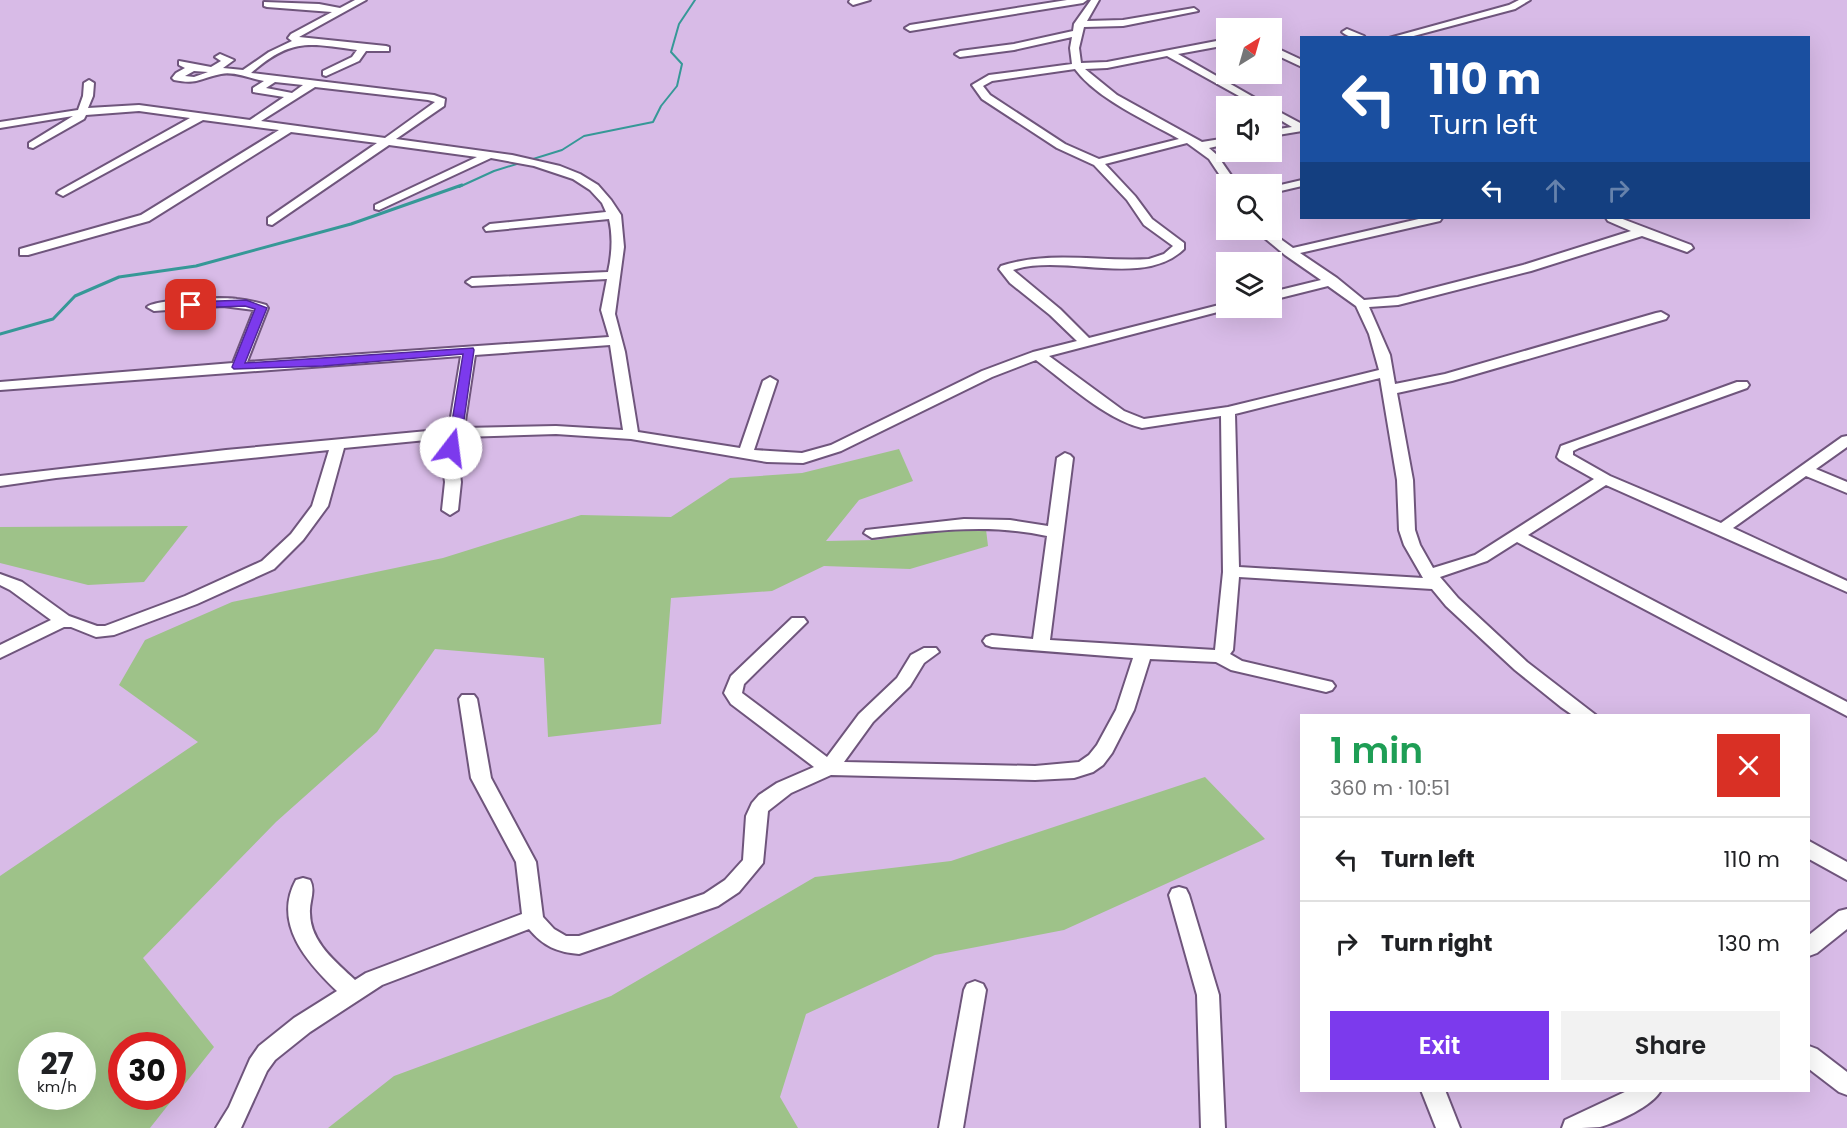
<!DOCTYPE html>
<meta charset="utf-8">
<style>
:root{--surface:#fff;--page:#f2f2f2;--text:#202124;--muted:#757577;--line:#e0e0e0;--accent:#7c3aed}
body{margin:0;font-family:Poppins,sans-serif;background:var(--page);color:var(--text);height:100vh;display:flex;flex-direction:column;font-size:22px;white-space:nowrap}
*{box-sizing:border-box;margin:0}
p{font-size:20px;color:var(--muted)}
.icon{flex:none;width:33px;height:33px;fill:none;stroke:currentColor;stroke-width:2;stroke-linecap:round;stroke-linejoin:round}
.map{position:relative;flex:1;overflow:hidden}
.drawer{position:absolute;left:1300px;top:714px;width:510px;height:378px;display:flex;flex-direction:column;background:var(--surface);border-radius:0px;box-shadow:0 6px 24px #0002}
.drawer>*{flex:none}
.top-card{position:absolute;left:1300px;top:36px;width:510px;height:183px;border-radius:0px;box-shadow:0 6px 24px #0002;background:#1a4fa0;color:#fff;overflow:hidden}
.needle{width:39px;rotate:37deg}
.buttons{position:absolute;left:1216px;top:18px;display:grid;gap:12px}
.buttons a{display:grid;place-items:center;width:66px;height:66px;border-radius:0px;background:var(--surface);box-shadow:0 6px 24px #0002;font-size:30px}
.speed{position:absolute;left:18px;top:1032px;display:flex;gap:12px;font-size:30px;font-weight:700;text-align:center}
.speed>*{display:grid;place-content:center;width:78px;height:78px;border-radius:50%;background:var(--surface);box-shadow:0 6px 24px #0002;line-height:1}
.speed small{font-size:15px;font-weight:400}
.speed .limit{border:9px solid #d22;background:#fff;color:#111}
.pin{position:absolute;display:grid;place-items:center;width:51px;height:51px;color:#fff;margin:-26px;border-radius:12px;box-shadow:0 3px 9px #0006}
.me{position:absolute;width:66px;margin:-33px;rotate:15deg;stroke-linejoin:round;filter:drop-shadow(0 0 4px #0008)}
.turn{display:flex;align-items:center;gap:21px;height:126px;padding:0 30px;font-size:27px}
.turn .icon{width:78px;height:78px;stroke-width:2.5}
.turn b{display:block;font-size:42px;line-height:51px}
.lanes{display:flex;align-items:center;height:57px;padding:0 30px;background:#0003;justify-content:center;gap:30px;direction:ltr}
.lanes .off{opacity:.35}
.round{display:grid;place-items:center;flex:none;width:63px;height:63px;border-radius:0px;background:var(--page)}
.head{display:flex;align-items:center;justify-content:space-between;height:102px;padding:0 30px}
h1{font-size:36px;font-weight:600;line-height:45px;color:#1e9e55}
.primary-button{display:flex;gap:12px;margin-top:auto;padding:12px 30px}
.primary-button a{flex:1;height:69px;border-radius:0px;background:var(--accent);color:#fff;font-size:24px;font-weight:600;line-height:69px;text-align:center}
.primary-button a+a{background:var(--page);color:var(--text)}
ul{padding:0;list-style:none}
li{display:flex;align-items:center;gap:18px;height:84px;padding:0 30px;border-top:2px solid var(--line)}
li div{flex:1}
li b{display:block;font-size:22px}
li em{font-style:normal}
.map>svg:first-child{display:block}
.green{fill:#9ec289;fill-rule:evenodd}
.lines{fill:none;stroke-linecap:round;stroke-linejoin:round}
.stream-far1{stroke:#369897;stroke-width:2}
.stream{stroke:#369897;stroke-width:3}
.minor-casing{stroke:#6f557c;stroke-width:4}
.minor{fill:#fff;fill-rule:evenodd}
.route{fill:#7c3aed;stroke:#51269a;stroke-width:1.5}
</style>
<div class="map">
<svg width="1847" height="1128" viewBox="0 0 1847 1128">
<rect width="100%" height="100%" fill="#d8bbe7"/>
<g class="green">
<path d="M899 449 913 481 859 500 826 541 877 540 985 521 988 546 910 569 824 566 772 591 671 598 661 724 548 737 544 658 435 649 377 732 276 822 143 958 214 1047 150 1128H0V876L198 742 119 685 145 640 232 602 443 558 581 515 671 517 730 478 802 473ZM32 1046H82V1096H32ZM122 1046H172V1096H122Z"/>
<polygon points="188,526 144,582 88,585 0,563 0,527"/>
<polygon points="1205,777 1265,839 1064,930 935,955 806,1014 780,1097 798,1128 328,1128 394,1076 611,996 815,877 951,861"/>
</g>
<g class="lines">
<polyline class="stream-far1" points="459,187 494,171 562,150 584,136 653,122 661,106 677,86 682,64 671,52 679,24 695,0"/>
<polyline class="stream" points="0,334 53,319 75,296 119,277 196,266 351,224 462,185"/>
<g class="minor-casing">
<g id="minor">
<path d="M355 0H366L299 37 386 46 389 47V51H366L359 61 326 76 323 75V71L352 57 357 50C308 43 291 38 251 73L434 95 445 99 444 106 396 139 512 155 560 166 580 174 598 185 611 200 621 215 624 247 615 314 625 352 638 432 740 448 763 381 770 377 777 381 754 450 802 453 831 445 982 371 1033 352 1077 341 1050 315 1010 283 999 269 1001 266C1049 250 1100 262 1149 259L1164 254 1173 246 1144 225 1127 200 1094 165 1057 148 982 99 972 85 989 75 1072 64 1070 48 1072 37 1014 50 960 57 955 54 960 51 1014 44 1073 31 1074 24 1091 0H1099L1087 21 1123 20 1194 8 1198 11 1123 26 1084 27 1079 48 1081 63 1107 62 1227 39V45L1178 54 1269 106H1257L1167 56 1107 68 1085 69 1117 95 1202 142 1227 138V144L1209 148 1217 155 1237 184H1227V186L1209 159 1187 143 1105 164 1135 196 1152 219 1184 243V249C1143 289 1065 253 1013 270L1060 309 1089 338 1227 303V308H1233L1049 356 1124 411 1144 419 1228 407 1379 370 1369 334 1356 306 1328 286 1272 300V292L1321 280 1285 255 1255 230H1268L1293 248 1423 218H1442L1440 221 1300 253 1337 278 1364 300 1398 297 1523 265 1631 231 1608 221 1606 218H1620L1691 245 1693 248 1687 252 1642 236 1531 271 1398 305 1369 307 1390 355 1395 384 1445 374 1656 313 1661 312 1668 316 1666 319 1452 381 1397 393 1413 480 1415 530 1420 545 1433 568 1475 555 1594 479 1560 460 1557 457 1561 446 1737 382H1747L1749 385 1747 388 1579 448 1573 451V455L1610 476 1721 523 1842 437 1847 436V447L1816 469 1847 482V493L1806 476 1733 528 1847 581V592L1606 485 1528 535 1847 702V716L1517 542 1487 561 1440 577 1458 598 1527 662 1597 716H1574L1561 707 1515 670 1446 606 1432 589 1239 577 1233 650 1230 654 1242 661 1332 682 1335 686 1332 690 1326 692 1231 670 1216 662 1150 659 1134 710 1112 753 1103 765 1093 772 1074 778 1035 780 831 775 791 793 768 811 763 863 739 892 718 906 579 954C557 952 543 946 529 929L382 985 310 1032 275 1060 267 1071 241 1128H216L229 1107 250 1059 259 1046 294 1018 337 991C308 963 272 924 296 880L303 878 310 880C316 891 309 902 310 913 310 942 336 962 355 980L366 973 522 914 516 862 471 778 459 699 462 695H474L477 699 491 778 536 862 543 917 554 929 566 936H579L704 894 725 880 743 860 746 816 752 803 759 795 777 783 814 767 731 704 724 693 731 676 792 618H804L807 622 744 684 742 693 827 757 859 714 897 678 911 655 924 648H936L939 652 924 663 910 686 873 722 844 762 1035 766 1079 762 1089 755 1097 745 1116 710 1133 658 992 647 986 645 983 641 986 637 992 635 1033 639 1047 536C989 523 930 531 872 538L864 533 866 530 964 519 1010 520 1048 526 1057 458 1065 453 1070 455 1073 458 1050 640 1215 650 1223 572 1221 416 1142 428C1105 419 1067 383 1036 360L992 377 841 451 803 463 767 462 631 439 556 434 462 437 457 454 461 482 458 510 450 515 442 510 445 482 441 454 447 438 344 448 328 506 303 540 274 569 197 604 114 635 96 637 71 627H64L0 658V645L51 620 10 590 0 585V574L22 582 69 616 97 626H105L185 596 262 561 291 534 312 506 329 450 56 478 0 486V476L226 450 449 429 461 356 0 390V382L233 363 254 310 223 306 154 311 147 307C156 299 223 297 237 299 247 300 256 302 266 305L268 308 247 362 609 337 601 310 607 279 472 286 466 282 472 278 608 272C612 254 613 236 609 219L486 231 484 228 490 224 606 212 602 203 590 190 573 179 534 166 491 158 379 210 375 209V205L477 157 389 145 272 225 268 224V218L377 143 291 132 149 221 28 255H20V249L141 215 279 130 203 120 63 196 57 193 59 191 190 118 139 111 86 115 84 119 33 148 29 147V143L73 116 0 128V122L78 110 83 96 84 83 89 80 94 83 93 96 88 108 139 105 250 120 284 97 253 92V88L264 81C251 79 234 71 221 74 200 78 198 85 174 80L172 78 176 73 185 68 179 65V61L211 67 221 61 215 57 220 54 234 60 223 68 243 70 269 52 292 41 288 38 291 34 332 12 267 7 264 6V2L319 4 340 8ZM1075 69C1097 99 1147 121 1179 139L1099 159 1065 144 990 95 983 86 992 81ZM194 71 208 72 194 77 185 76ZM275 82 303 85 292 93 266 88ZM315 87 428 100 435 102 385 138 261 121ZM610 345 623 430 556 426 464 428 475 355ZM1380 378 1397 480 1399 530 1404 545 1423 578 1239 567 1235 414Z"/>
<polygon points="850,0 870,0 853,5 849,2"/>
<polygon points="1067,0 1087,0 1083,3 910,31 905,28 910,25"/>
<polygon points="1519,0 1530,0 1515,9 1406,38 1389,38 1509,5"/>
<path d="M1347 29 1364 36 1365 38C1357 38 1349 38 1342 32Z"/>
<polygon points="1272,46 1302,60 1302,67 1272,53"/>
<polygon points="1272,108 1302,124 1302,131 1272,136 1272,130 1292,127 1272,115"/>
<polygon points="1302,180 1302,186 1272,193 1272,187"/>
<polygon points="1809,841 1847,862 1847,880 1809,859"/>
<polygon points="1179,887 1186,889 1189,895 1219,995 1225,1128 1201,1128 1197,995 1169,895 1172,889"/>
<polygon points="1847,909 1847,929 1817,953 1809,956 1809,935 1839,911"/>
<polygon points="975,981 983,984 986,990 963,1128 939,1128 964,990 967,984"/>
<polygon points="1809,1046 1817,1049 1847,1072 1847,1095 1839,1092 1809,1069"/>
<polygon points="1421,1090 1445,1090 1460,1128 1436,1128"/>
<path d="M1629 1090H1661C1653 1106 1617 1122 1600 1127 1589 1128 1574 1128 1562 1128L1565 1120Z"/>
</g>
</g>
<use href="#minor" class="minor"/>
</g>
<polygon class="route" points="246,300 267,308 245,363 473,348 474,350 462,434 455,451 451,452 444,448 450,434 463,354 323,366 234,369 232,367 255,309 245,306 191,308 186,305 191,302"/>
</svg>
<div class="buttons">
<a><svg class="needle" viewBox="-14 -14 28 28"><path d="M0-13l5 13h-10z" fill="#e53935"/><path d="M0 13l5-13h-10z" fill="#757577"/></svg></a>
<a><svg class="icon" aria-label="sound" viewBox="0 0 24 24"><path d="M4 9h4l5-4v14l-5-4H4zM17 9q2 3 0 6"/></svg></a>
<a><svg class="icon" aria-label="search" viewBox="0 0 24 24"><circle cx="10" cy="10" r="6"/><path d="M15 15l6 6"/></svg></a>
<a><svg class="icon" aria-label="layers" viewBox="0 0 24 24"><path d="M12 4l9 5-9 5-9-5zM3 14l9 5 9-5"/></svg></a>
</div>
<div class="speed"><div>27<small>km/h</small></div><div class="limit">30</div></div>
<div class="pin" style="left:191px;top:305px;background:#d93025"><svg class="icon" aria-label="arrive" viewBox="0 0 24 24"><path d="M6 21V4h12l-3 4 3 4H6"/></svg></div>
<svg class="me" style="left:451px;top:448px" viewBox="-20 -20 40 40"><circle r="19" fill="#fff"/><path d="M0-13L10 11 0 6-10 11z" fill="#7c3aed"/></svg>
<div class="top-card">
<div class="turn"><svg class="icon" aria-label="left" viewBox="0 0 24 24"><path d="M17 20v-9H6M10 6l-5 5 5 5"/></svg><div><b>110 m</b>Turn left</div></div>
<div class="lanes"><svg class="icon" aria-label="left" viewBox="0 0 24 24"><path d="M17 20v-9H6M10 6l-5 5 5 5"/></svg><svg class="icon off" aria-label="ahead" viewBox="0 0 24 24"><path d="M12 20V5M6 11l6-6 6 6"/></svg><svg class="icon off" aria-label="right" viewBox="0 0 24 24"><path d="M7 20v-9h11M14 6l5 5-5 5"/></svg></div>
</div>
<section class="drawer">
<div class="head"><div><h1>1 min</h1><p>360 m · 10:51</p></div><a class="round" style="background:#d93025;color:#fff"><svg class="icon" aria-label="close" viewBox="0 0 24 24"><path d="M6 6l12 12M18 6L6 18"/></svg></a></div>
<ul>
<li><svg class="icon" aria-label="left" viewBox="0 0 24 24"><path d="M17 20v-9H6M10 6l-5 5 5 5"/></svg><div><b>Turn left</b></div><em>110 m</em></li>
<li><svg class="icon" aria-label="right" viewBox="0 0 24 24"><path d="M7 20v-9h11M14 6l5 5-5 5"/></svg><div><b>Turn right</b></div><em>130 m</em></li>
</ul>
<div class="primary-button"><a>Exit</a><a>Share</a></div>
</section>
</div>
